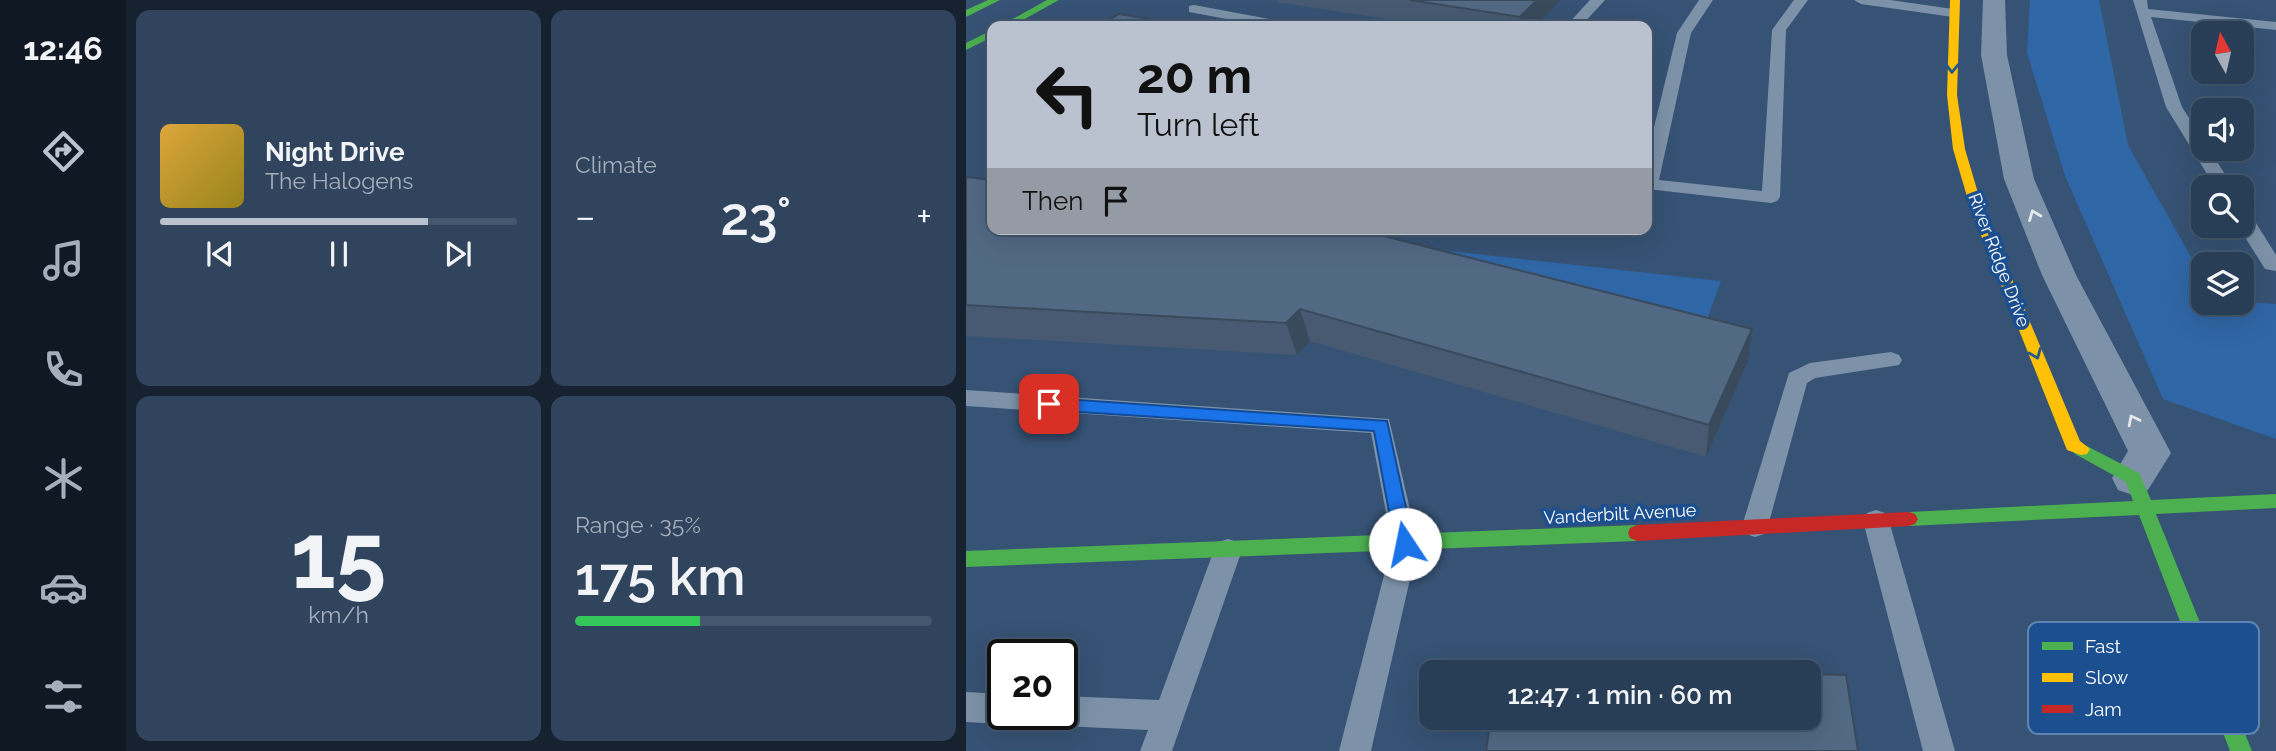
<!DOCTYPE html>
<meta charset="utf-8">
<style>
:root{--surface:#283e57;--page:#30455d;--text:#f1f3f6;--muted:#a5aeba;--line:#44576d;--accent:#b9c2ce}
body{margin:0;font-family:Raleway,sans-serif;background:var(--page);color:var(--text);height:100vh;display:flex;flex-direction:column;font-size:26px;white-space:nowrap}
*{box-sizing:border-box;margin:0}
p{font-size:23px;color:var(--muted)}
.icon{flex:none;width:38px;height:38px;fill:none;stroke:currentColor;stroke-width:2;stroke-linecap:round;stroke-linejoin:round}
.map{position:relative;flex:1;overflow:hidden}
.side{display:flex;flex-direction:column;gap:10px;padding:10px;background:#162230;width:840px}
.side>*{flex:none}
.guide{position:absolute;left:21px;top:21px;width:665px;height:214px;border-radius:14px;box-shadow:0 7px 28px #0002,0 0 0 2px var(--line);background:#b9c2ce;color:#111;overflow:hidden}
.needle{width:46px;rotate:352deg}
.controls{position:absolute;left:1225px;top:21px;display:grid;gap:14px}
.controls a{display:grid;place-items:center;width:63px;height:63px;border-radius:14px;background:var(--surface);box-shadow:0 7px 28px #0002,0 0 0 2px var(--line);font-size:35px}
.speed{position:absolute;left:21px;top:639px;display:flex;gap:14px;font-size:35px;font-weight:700;text-align:center}
.speed>*{display:grid;place-content:center;width:91px;height:91px;border-radius:50%;background:var(--surface);box-shadow:0 7px 28px #0002,0 0 0 2px var(--line);line-height:1}
.speed .limit{border:4px solid #111;border-radius:10px;background:#fff;color:#111}
.pin{position:absolute;display:grid;place-items:center;width:60px;height:60px;color:#fff;margin:-30px;border-radius:14px;box-shadow:0 4px 10px #0006}
.me{position:absolute;width:77px;margin:-38px;rotate:349deg;stroke-linejoin:round;filter:drop-shadow(0 0 5px #0008)}
.turn{display:flex;align-items:center;gap:24px;height:147px;padding:0 35px;font-size:32px}
.turn .icon{width:91px;height:91px;stroke-width:2.5}
.turn b{display:block;font-size:49px;line-height:60px}
.then{display:flex;align-items:center;height:66px;padding:0 35px;background:#0003;gap:14px;font-size:26px}
.big{font-size:52px;font-weight:600;line-height:1.1}
.side .card{flex:1;display:flex;flex-direction:column;justify-content:center;gap:10px;min-width:0;padding:0 24px;border-radius:14px;background:var(--page)}
.side .dial{align-items:center;gap:0}
.dial b{font-size:91px;line-height:1}
.song{display:flex;align-items:center;gap:21px}
.cover{width:84px;height:84px;border-radius:10px;background:linear-gradient(135deg,hsl(40 70% 55%),hsl(50 70% 35%))}
.played{height:7px;border-radius:4px;background:linear-gradient(90deg,var(--accent) 75%,var(--line) 75%)}
.keys{display:flex;justify-content:space-around;direction:ltr}
.heat{display:flex;justify-content:space-between;align-items:center;font-size:38px;direction:ltr}
.charge{height:10px;border-radius:5px;background:linear-gradient(90deg,#34c759 35%,var(--line) 0)}
.side .tiles{flex:1;display:grid;gap:10px;grid-template-columns:repeat(2,1fr)}
.trip{position:absolute;left:453px;top:660px;width:402px;height:70px;border-radius:14px;background:var(--surface);box-shadow:0 7px 28px #0002,0 0 0 2px var(--line);font-weight:600;line-height:70px;text-align:center}
main{display:flex;flex:1;min-height:0}
.tab-bar{display:flex;flex-direction:column;width:126px;justify-content:space-around;align-items:center;background:#101923;color:var(--muted)}
.tab-bar .icon{width:49px;height:49px}
.tab-bar .active{color:var(--accent)}
.tab-bar b{font-size:32px;color:var(--text)}
.map>svg:first-child{display:block}
.green{fill:#2f66a5}
.lines{fill:none;stroke-linecap:round;stroke-linejoin:round}
.lane{fill:#7d92a8;fill-rule:evenodd}
.street{fill:#7d92a8;fill-rule:evenodd}
.fast{fill:#4caf50;fill-rule:evenodd}
.slow{fill:#ffc107;fill-rule:evenodd}
.jam{fill:#c62828;fill-rule:evenodd}
.wall{fill:#475a72}
.shaded-wall{fill:#394a5c}
.building{fill:#526984;stroke:#394a5c;stroke-width:2}
.oneway{stroke:#205989}
.oneway2{stroke:#e5e9ee}
.route{fill:#1a73e8;stroke:#114b97;stroke-width:2}
.labels{text-anchor:middle;stroke-width:7;stroke-linejoin:round;paint-order:stroke}
.street-label{font-size:18px;fill:#fff;stroke:#1b4f8f}
.key{fill:#1b4f8f;stroke:#5f84b1;stroke-width:2}
.key-label{font-size:19px;fill:#fff}
</style>
<main>
<nav class="tab-bar">
<b>12:46</b>
<svg class="icon active" aria-label="directions" viewBox="0 0 24 24"><path d="M12 3l9 9-9 9-9-9zM9 14v-3h6M13 9l2 2-2 2"/></svg>
<svg class="icon" aria-label="music" viewBox="0 0 24 24"><path d="M9 18V5l10-2v13"/><circle cx="6" cy="18" r="3"/><circle cx="16" cy="16" r="3"/></svg>
<svg class="icon" aria-label="phone" viewBox="0 0 24 24"><path d="M5 4h4l2 5-3 2q2 4 5 5l2-3 5 2v4C11 20 4 13 5 4z"/></svg>
<svg class="icon" aria-label="climate" viewBox="0 0 24 24"><path d="M12 3v18M4 7l16 10M4 17L20 7"/></svg>
<svg class="icon" aria-label="car" viewBox="0 0 24 24"><path d="M5 17H2v-5l4-1 3-4h7l3 4 3 1v5h-3M9 17h6M6 11h13"/><circle cx="7" cy="17" r="2"/><circle cx="17" cy="17" r="2"/></svg>
<svg class="icon" aria-label="filters" viewBox="0 0 24 24"><path d="M4 7h16M4 17h16"/><circle cx="9" cy="7" r="2"/><circle cx="15" cy="17" r="2"/></svg>
</nav>
<section class="side">
<div class="tiles">
<div class="card">
<div class="song"><i class="cover"></i><div><b>Night Drive</b><p>The Halogens</p></div></div>
<div class="played"></div>
<div class="keys"><svg class="icon" aria-label="previous" viewBox="0 0 24 24"><path d="M18 5L8 12l10 7zM5 5v14"/></svg><svg class="icon" aria-label="pause" viewBox="0 0 24 24"><path d="M8 5v14M16 5v14"/></svg><svg class="icon" aria-label="next" viewBox="0 0 24 24"><path d="M6 5l10 7-10 7zM19 5v14"/></svg></div>
</div>
<div class="card"><p>Climate</p>
<div class="heat"><a>−</a><b class="big">23°</b><a>+</a></div>
</div>
<div class="card dial"><b>15</b><p>km/h</p></div>
<div class="card"><p>Range · 35%</p><b class="big">175 km</b><div class="charge"></div></div>
</div>
</section>
<div class="map">
<svg width="1310" height="751" viewBox="0 0 1310 751">
<rect width="100%" height="100%" fill="#365274"/>
<!-- green -->
<g class="green">
<polygon points="1064,0 1133,0 1162,145 1225,257 1237,268 1237,303 1276,303 1276,299 1279,302 1310,304 1310,439 1197,399 1099,176 1061,53"/>
<polygon points="484,251 755,281 731,347 464,265"/>
</g>
<g class="lines">
<!-- lane -->
<g class="lane">
<polygon points="624,0 639,0 615,26 600,26"/>
<polygon points="733,0 747,0 725,33 693,180 796,191 806,30 828,0 842,0 820,30 814,197 811,201 805,203 681,189 681,156 711,33"/>
<polygon points="888,0 924,0 987,9 994,13 987,17 895,4"/>
<polygon points="1167,0 1181,0 1182,9 1310,22 1310,30 1185,17 1216,107 1237,140 1237,149 1243,149 1267,187 1249,187 1200,107"/>
<polygon points="228,5 319,22 326,26 298,26 223,12 223,6"/>
<polygon points="1276,210 1283,212 1310,255 1310,271 1299,269 1272,226 1276,226"/>
<polygon points="925,352 933,355 936,360 933,365 849,378 841,383 802,526 798,534 789,537 780,534 776,526 823,373 844,363"/>
<polygon points="0,390 423,419 452,544 405,751 373,751 426,544 405,433 0,406"/>
<polygon points="910,510 919,513 923,521 989,751 957,751 897,521 901,513"/>
<polygon points="262,539 272,542 276,550 206,751 174,751 182,730 96,726 85,722 82,714 96,714 96,696 193,700 248,550 252,542"/>
<polygon points="0,692 37,694 37,714 50,714 48,720 37,724 0,722"/>
</g>
<!-- street -->
<polygon class="street" points="1017,0 1039,0 1041,55 1068,179 1110,275 1205,453 1182,490 1167,495 1152,490 1146,478 1162,451 1076,275 1038,179 1015,55"/>
<!-- fast -->
<g class="fast">
<polygon points="22,0 34,0 0,17 0,10"/>
<polygon points="81,0 93,0 46,26 34,26"/>
<polygon points="26,30 26,37 0,50 0,43"/>
<polygon points="1115,443 1173,473 1185,500 1310,494 1310,508 1190,514 1286,751 1264,751 1173,515 943,526 937,524 934,519 937,514 943,512 1167,501 1160,482 1109,454 1106,449 1109,444"/>
<polygon points="671,525 678,528 680,533 678,538 671,541 0,567 0,551"/>
</g>
<!-- slow -->
<polygon class="slow" points="984,0 994,0 991,95 999,149 1017,210 1114,441 1124,449 1121,454 1115,455 1101,450 1005,210 987,149 981,95"/>
<!-- jam -->
<polygon class="jam" points="943,512 949,514 952,519 949,524 943,526 671,541 664,538 662,533 664,528 671,525"/>
</g>
<!-- wall -->
<g class="wall">
<polygon points="310,0 595,0 569,26 465,26 311,2"/>
<polygon points="0,177 786,329 782,361 740,457 344,341 331,355 0,336"/>
</g>
<!-- shaded-wall -->
<g class="shaded-wall">
<polygon points="571,0 595,0 569,26 554,26 554,17"/>
<polygon points="334,309 344,341 331,355 320,323"/>
<polygon points="786,329 782,361 740,457 743,425"/>
</g>
<!-- building -->
<g class="building">
<polygon points="444,0 571,0 554,17"/>
<polygon points="153,14 226,26 131,26"/>
<polygon points="0,177 26,180 26,229 382,229 398,231 786,329 743,425 334,309 320,323 0,305"/>
<polygon points="532,664 779,672 531,672"/>
<polygon points="844,674 880,675 892,751 520,751 525,718 844,718"/>
</g>
<!-- one-way arrows -->
<defs><path id="oneway-chevron" d="M-2-3.5L2.5 0L-2 3.5" fill="none" stroke-width="1.6" stroke-linecap="round" stroke-linejoin="round" transform="scale(1.75)"/></defs>
<g class="oneway">
<use href="#oneway-chevron" transform="translate(986 68) rotate(91)"/>
<use href="#oneway-chevron" transform="translate(1070 354) rotate(68)"/>
</g>
<g class="oneway2">
<use href="#oneway-chevron" transform="translate(1068 215) rotate(-112)"/>
<use href="#oneway-chevron" transform="translate(1167 420) rotate(-117)"/>
</g>
<!-- route -->
<polygon class="route" points="83,398 421,421 448,544 445,549 439,551 432,549 429,544 408,431 83,410 75,404"/>
<g class="labels">
<!-- street labels -->
<g class="street-label">
<text transform="translate(1033 260) rotate(69)" y="6">River Ridge Drive</text>
<text transform="translate(654 514) rotate(-3)" y="6">Vanderbilt Avenue</text>
</g>
</g>
<!-- legend -->
<rect x="1062" y="622" width="231" height="112" rx="10" class="key"/>
<rect x="1076" y="642" width="31" height="8" fill="#4caf50"/>
<rect x="1076" y="673" width="31" height="9" fill="#ffc107"/>
<rect x="1076" y="705" width="31" height="8" fill="#c62828"/>
<g class="key-label">
<text x="1119" y="653">Fast</text>
<text x="1119" y="684">Slow</text>
<text x="1119" y="716">Jam</text>
</g>
</svg>
<div class="controls">
<a><svg class="needle" viewBox="-14 -14 28 28"><path d="M0-13l5 13h-10z" fill="#e53935"/><path d="M0 13l5-13h-10z" fill="#a5aeba"/></svg></a>
<a><svg class="icon" aria-label="sound" viewBox="0 0 24 24"><path d="M4 9h4l5-4v14l-5-4H4zM17 9q2 3 0 6"/></svg></a>
<a><svg class="icon" aria-label="search" viewBox="0 0 24 24"><circle cx="10" cy="10" r="6"/><path d="M15 15l6 6"/></svg></a>
<a><svg class="icon" aria-label="layers" viewBox="0 0 24 24"><path d="M12 4l9 5-9 5-9-5zM3 14l9 5 9-5"/></svg></a>
</div>
<div class="speed"><div class="limit">20</div></div>
<div class="pin" style="left:83px;top:404px;background:#d93025"><svg class="icon" aria-label="arrive" viewBox="0 0 24 24"><path d="M6 21V4h12l-3 4 3 4H6"/></svg></div>
<svg class="me" style="left:439px;top:544px" viewBox="-20 -20 40 40"><circle r="19" fill="#fff"/><path d="M0-13L10 11 0 6-10 11z" fill="#1a73e8"/></svg>
<div class="trip">12:47 · 1 min · 60 m</div>
<div class="guide">
<div class="turn"><svg class="icon" aria-label="left" viewBox="0 0 24 24"><path d="M17 20v-9H6M10 6l-5 5 5 5"/></svg><div><b>20 m</b>Turn left</div></div>
<div class="then">Then<svg class="icon" aria-label="arrive" viewBox="0 0 24 24"><path d="M6 21V4h12l-3 4 3 4H6"/></svg></div>
</div>
</div>
</main>
